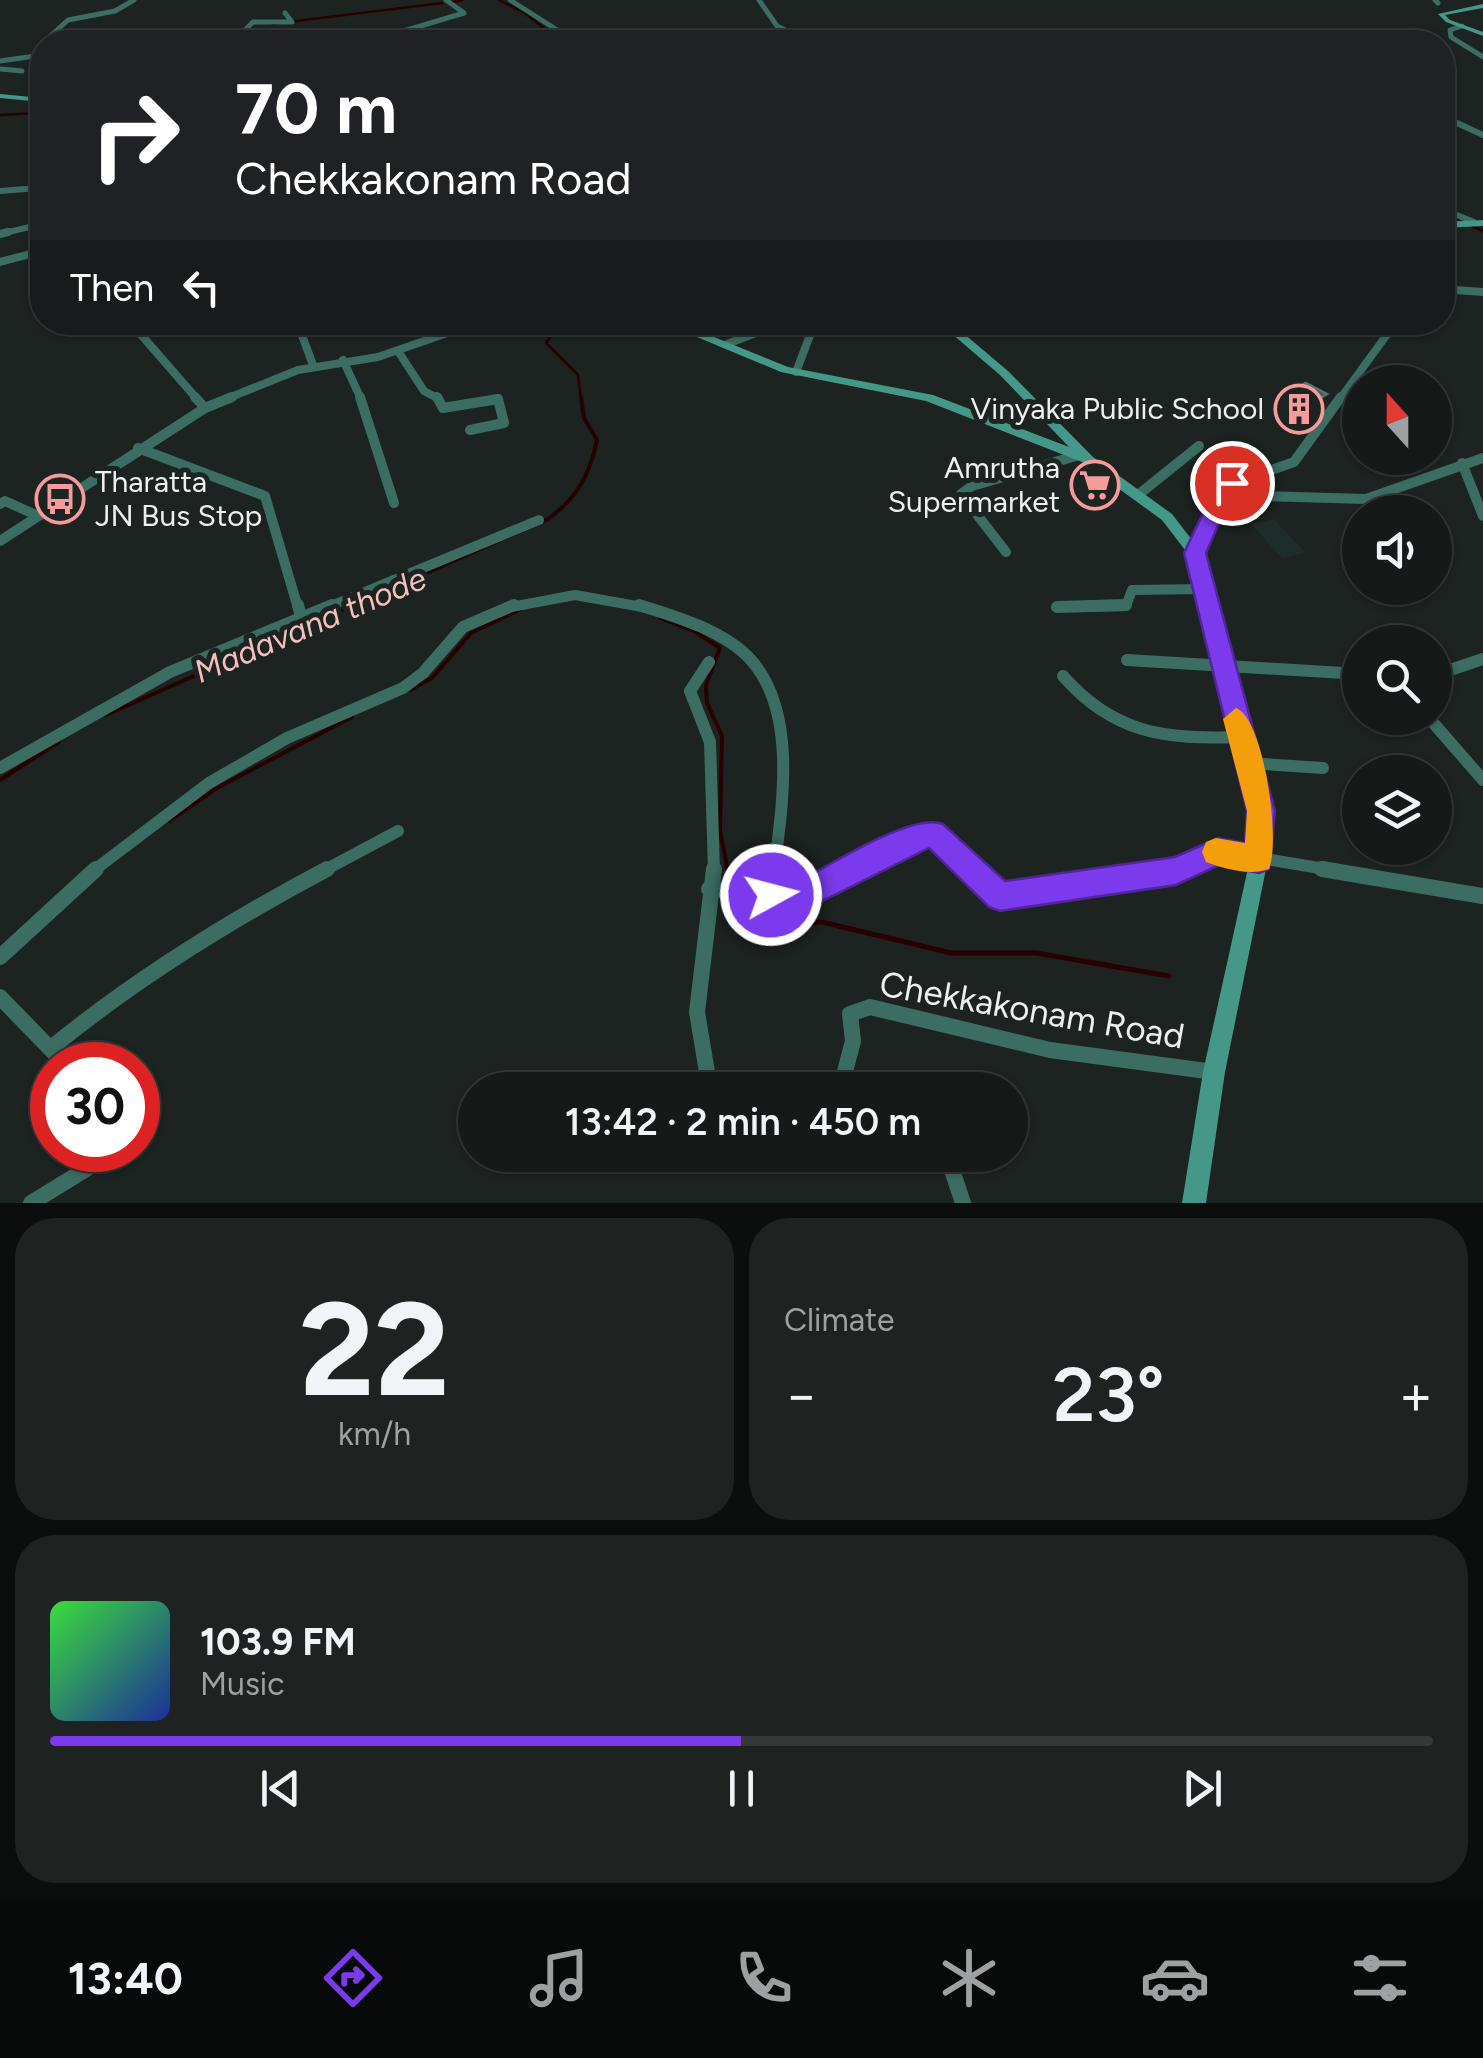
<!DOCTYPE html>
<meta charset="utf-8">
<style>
:root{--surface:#151a19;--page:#1e2322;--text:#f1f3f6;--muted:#9da1a2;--line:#343838;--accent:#7c3aed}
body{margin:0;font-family:Figtree,sans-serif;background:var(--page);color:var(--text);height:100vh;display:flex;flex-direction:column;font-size:38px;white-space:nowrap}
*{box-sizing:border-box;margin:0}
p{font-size:32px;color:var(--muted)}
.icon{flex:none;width:55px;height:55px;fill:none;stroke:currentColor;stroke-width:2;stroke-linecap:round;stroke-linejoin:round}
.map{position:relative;height:1203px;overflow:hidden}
.details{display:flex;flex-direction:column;gap:15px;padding:15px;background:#0c0e0e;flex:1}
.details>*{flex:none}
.banner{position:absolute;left:30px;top:30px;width:1425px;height:305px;border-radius:40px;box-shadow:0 2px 8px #0004,0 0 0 2px var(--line);background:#202124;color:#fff;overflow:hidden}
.needle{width:65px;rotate:339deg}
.tools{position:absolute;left:1342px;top:365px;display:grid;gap:20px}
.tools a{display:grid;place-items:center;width:110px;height:110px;border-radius:50%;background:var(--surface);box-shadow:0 2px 8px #0004,0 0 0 2px var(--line);font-size:50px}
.speed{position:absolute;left:30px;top:1042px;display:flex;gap:20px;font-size:50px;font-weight:700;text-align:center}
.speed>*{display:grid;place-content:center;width:130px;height:130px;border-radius:50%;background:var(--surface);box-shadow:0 2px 8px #0004,0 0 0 2px var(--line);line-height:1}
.speed .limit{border:15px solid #d22;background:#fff;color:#111}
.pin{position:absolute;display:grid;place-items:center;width:85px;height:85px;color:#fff;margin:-42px;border:5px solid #fff;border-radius:50%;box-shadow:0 2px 10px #0007}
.me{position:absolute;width:110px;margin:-55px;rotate:83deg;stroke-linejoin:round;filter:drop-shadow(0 0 8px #0008)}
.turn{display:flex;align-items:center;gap:35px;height:210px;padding:0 40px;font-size:45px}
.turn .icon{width:130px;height:130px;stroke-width:2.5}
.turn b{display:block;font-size:70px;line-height:85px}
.then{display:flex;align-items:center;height:95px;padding:0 40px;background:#0003;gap:20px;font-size:38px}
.big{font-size:75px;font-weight:600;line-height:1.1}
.details .widget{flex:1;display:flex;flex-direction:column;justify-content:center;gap:15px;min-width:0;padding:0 35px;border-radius:40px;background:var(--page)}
.details .dial{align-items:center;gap:0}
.dial b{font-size:130px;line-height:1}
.song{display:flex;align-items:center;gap:30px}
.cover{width:120px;height:120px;border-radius:15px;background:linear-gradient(135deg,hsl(120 70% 55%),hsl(230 70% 35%))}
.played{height:10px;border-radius:5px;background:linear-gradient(90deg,var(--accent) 50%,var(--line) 50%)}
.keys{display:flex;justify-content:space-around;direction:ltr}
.heat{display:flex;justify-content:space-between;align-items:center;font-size:55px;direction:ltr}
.details .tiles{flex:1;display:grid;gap:15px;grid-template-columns:1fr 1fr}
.widget:last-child{grid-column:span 2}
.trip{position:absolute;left:458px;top:1072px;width:570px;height:100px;border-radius:50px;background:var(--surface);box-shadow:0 2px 8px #0004,0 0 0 2px var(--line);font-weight:600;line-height:100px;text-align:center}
.tab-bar{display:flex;height:160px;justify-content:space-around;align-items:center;background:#080a0a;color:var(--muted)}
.tab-bar .icon{width:70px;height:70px}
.tab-bar .selected{color:var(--accent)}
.tab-bar b{font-size:45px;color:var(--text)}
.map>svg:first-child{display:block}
.built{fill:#1f2d2a}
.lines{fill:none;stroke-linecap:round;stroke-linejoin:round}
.stream-far2{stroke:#280002;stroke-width:2.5}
.stream-far1{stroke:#280002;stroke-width:4}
.stream{stroke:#280002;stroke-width:5}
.street-far5{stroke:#3b6d63;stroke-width:5}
.street-far4{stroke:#3b6d63;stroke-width:6}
.street-far3{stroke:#3b6d63;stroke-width:8}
.street-far2{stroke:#3b6d63;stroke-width:10}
.street-far1{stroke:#3b6d63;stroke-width:12}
.street{stroke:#3b6d63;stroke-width:16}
.secondary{fill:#449888;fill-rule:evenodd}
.wall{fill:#244d47}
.shaded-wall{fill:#183530}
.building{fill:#3a5f59;stroke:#567671;stroke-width:2.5}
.route{fill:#7c3aed;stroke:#51269a;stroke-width:2.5}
.slow{fill:#f59e0b}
.labels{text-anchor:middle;stroke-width:10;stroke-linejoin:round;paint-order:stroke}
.poi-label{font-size:30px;fill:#ecf1f0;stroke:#1c2321;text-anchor:end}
.water-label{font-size:32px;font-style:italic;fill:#f5bfbc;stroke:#1c2321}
.near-street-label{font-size:35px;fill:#ecf1f0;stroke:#1c2321}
</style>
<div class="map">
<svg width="1483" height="1203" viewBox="0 0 1483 1203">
<rect width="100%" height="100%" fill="#1c2321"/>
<!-- built -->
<polygon class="built" points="1274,519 1306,553 1282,558 1251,524"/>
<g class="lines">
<!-- stream-far2 -->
<g class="stream-far2">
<polyline points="499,0 525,13 561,42"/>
<polyline points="452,2 462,0"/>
<polyline points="272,24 442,3"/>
<polyline points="215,37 218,41 232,39"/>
<polyline points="0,115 39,113"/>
<polyline points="1442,214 1458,219"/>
<polyline points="1472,226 1483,231"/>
<polyline points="561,322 546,343 578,375 581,399"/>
</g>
<!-- stream-far1 -->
<g class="stream-far1">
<polyline points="660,618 696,632 720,648 706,685 707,703 722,736 720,831 728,871"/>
<polyline points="410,690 432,678 471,633 521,609"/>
<path d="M106,715l442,-196c29,-21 42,-44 49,-79l-13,-22 -3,-21"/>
<polyline points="0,780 59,742"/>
<polyline points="169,821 217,788 352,717"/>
</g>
<!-- stream -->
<g class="stream">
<polyline points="728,869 731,885"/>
<polyline points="732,899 738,915 767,922 822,922 951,953 1036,953 1169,976"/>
</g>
<!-- street-far5 -->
<g class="street-far5">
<polyline points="510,0 576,42"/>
<polyline points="759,0 777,26 810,42"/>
<polyline points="1435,0 1438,3"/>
<polyline points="1462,26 1450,30 1451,37 1483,57"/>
<polyline points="238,37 253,22 292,22 285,13"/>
<polyline points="44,42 68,20 115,11 134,0"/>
<polyline points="121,42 190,33 238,37 242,42"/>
<polyline points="408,42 397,33 464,13 446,0"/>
<polyline points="936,42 974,35 1037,42"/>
<polyline points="0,61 42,55"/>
<polyline points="0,69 22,71"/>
</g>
<!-- street-far4 -->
<g class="street-far4">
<polyline points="1442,122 1457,123 1483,135"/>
<polyline points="0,191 38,188 42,200"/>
<polyline points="1442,209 1474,222"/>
<polyline points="0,234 42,224"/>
</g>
<!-- street-far3 -->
<g class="street-far3">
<polyline points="0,234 8,232"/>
<polyline points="0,262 42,251"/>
<polyline points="1442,282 1455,290 1483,292"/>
<polyline points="130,322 197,399"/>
<polyline points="297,322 313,365"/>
<polyline points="727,344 764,330"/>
<polyline points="398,351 424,391 439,399"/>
<polyline points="343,360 361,399"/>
<polyline points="796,372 815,322"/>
<polyline points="226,399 298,370 378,357 479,322"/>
<polyline points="1340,399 1391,329 1390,322"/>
</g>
<!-- street-far2 -->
<g class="street-far2">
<polyline points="195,397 205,408"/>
<polyline points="360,397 394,503"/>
<polyline points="437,397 443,408 498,399 504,423 470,430"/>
<polyline points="138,448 265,496 298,608"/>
<polyline points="1462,463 1483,516"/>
<polyline points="1138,495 1199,446"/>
<polyline points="1221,495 1366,499 1483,458"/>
<polyline points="0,504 5,501 36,515"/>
<polyline points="0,541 205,408 232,397"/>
<polyline points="1006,552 961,494 972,486 1076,456"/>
<polyline points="1195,553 1226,486 1294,462 1341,397"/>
<polyline points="1057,607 1126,606 1132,590 1205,589"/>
<polyline points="326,608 539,520"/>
<polyline points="506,608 575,595 648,608"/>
</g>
<!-- street-far1 -->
<g class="street-far1">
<polyline points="298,605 301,617"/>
<path d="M639,605c36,11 86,26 112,55 47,53 31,147 23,211"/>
<polyline points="1057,607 1126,605"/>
<polyline points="1127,660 1360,674"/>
<polyline points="709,662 690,691 710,742 714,871"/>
<polyline points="1435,675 1483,659"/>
<path d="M1063,676c50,57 102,64 176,61"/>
<polyline points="1429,718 1483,780"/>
<polyline points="1248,763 1323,768"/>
<polyline points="0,768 170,672 332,605"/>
<polyline points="93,871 209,783 287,738 403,688 423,673 463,627 514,605"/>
<polyline points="323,871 398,831"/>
<polyline points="849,871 933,833 973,871"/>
<polyline points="1175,871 1218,851 1337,871"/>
</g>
<!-- street -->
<g class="street">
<polyline points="970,869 999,896 1181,869"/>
<polyline points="1322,869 1483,896"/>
<polyline points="709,889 771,895 775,869"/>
<polyline points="771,895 782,902 792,901 854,869"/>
<polyline points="0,957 96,869"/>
<polyline points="0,997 66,1065"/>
<path d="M51,1048c86,-70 178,-127 276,-179"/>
<polyline points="843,1079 853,1041 850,1014 870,1007 1050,1050 1214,1072"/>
<polyline points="710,1090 697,1012 714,869"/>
<polyline points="827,1090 843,1079 932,1090"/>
<polyline points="947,1155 963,1203"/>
<polyline points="31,1203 88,1168 104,1150"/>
</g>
<!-- secondary -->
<g class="secondary">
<polygon points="1483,4 1483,8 1445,15 1450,20 1483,32 1483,36 1446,22 1438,14"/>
<polygon points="0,94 42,98 42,102 0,98"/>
<polygon points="1483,220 1483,226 1442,228 1442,222"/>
<polygon points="661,322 677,322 788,367 933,395 1069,447 1000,375 938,322 950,322 1008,371 1093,457 1172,514 1202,553 1234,664 1248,737 1270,811 1268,859 1225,1072 1206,1203 1182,1203 1203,1072 1250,859 1252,811 1230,737 1218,664 1188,554 1162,520 1082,462 926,401 781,372"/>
</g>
</g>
<!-- wall -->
<g class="wall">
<polygon points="1292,390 1327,394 1315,411 1303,419 1282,407"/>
<polygon points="1086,472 1109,486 1089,493 1081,484"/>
</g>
<!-- shaded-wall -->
<g class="shaded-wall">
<polygon points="1327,394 1315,411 1303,419 1314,401"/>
<polygon points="1114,474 1109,486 1089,493 1094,481"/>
</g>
<!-- building -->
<g class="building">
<polygon points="1306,383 1327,394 1314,401 1292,390"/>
<polygon points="1102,466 1114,474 1094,481 1086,472"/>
</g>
<!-- route -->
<path class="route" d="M1232,476l10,7 -12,15 -24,55 69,258 -6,58 -10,4 -40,-8 -43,20 -176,26 -11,-4 -60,-59 -137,68c-17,2 -29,-5 -35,-21l4,-10 10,-5 19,7c31,-17 122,-76 153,-63l62,57 170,-24 43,-19 27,5 2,-32 -63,-258 30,-63z"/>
<!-- slow -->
<path class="slow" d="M1236,708c28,10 45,133 33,161 -18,7 -45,0 -63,-7l-4,-10 4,-10 10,-4 29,5 2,-32 -24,-92z"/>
<!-- icons -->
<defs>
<g id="building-ring" transform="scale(2.5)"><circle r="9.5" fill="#1c2321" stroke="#f59b99" stroke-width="1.5"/><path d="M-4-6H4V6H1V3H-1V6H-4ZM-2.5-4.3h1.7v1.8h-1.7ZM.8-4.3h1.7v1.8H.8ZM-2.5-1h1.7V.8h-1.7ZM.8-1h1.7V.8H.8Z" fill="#f59b99"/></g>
<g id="supermarket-ring" transform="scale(2.5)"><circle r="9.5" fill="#1c2321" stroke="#f59b99" stroke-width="1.5"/><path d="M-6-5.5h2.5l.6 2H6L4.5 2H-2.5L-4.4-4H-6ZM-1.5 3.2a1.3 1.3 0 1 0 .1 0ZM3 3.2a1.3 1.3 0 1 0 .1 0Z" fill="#f59b99"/></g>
<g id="bus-ring" transform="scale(2.5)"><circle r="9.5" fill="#1c2321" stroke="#f59b99" stroke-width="1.5"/><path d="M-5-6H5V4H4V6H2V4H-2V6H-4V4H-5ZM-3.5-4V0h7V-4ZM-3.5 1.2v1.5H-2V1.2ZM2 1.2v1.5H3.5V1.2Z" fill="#f59b99"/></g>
</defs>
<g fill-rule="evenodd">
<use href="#building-ring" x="1299" y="409"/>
<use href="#supermarket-ring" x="1095" y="485"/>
<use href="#bus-ring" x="60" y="499"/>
</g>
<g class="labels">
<!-- poi labels -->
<g class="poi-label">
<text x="1264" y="419">Vinyaka Public School</text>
<text x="1060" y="478">Amrutha<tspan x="1060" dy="34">Supermarket</tspan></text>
<text x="95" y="492" text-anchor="start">Tharatta<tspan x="95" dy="34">JN Bus Stop</tspan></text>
</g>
<!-- water labels -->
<g class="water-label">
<text transform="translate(310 625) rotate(-23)" y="11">Madavana thode</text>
</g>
<!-- near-street labels -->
<g class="near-street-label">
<text transform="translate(1032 1010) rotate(10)" y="12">Chekkakonam Road</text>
</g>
</g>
</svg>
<div class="tools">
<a><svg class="needle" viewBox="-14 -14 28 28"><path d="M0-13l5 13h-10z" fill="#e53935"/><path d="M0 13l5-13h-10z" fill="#9da1a2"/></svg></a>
<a><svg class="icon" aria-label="sound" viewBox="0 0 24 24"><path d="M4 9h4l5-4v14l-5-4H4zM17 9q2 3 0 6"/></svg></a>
<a><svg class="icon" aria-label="search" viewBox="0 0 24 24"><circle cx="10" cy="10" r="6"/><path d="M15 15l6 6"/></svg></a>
<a><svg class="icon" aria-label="layers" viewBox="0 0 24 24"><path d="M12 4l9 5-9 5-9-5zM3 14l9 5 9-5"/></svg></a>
</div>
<div class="speed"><div class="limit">30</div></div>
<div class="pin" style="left:1232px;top:483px;background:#d93025"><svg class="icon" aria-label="arrive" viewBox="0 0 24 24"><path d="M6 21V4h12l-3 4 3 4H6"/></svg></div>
<svg class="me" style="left:771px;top:895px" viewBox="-20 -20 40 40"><circle r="17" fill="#7c3aed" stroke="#fff" stroke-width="3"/><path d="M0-11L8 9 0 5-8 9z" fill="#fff"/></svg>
<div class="trip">13:42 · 2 min · 450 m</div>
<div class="banner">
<div class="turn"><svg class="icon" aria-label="right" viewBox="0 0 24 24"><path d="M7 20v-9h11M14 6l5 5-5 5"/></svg><div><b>70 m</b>Chekkakonam Road</div></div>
<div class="then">Then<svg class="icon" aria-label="left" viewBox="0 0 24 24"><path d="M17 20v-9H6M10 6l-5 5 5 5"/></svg></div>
</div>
</div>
<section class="details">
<div class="tiles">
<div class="widget dial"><b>22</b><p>km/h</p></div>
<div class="widget"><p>Climate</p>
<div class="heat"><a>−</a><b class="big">23°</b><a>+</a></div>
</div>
<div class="widget">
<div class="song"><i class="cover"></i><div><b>103.9 FM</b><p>Music</p></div></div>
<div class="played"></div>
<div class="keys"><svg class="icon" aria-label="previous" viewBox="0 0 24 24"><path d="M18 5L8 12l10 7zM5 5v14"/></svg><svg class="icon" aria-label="pause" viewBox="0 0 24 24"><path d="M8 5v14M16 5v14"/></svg><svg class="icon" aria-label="next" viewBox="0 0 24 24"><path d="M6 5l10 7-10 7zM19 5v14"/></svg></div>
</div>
</div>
</section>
<nav class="tab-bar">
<b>13:40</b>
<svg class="icon selected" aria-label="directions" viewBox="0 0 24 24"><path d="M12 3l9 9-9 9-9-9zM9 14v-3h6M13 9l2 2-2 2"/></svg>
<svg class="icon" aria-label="music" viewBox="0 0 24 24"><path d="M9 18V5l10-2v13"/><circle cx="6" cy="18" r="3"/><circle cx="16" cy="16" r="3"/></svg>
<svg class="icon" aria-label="phone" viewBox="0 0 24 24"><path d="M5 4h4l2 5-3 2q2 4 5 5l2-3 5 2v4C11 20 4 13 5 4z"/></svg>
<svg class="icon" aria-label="climate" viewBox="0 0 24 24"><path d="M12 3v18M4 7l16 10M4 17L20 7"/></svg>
<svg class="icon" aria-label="car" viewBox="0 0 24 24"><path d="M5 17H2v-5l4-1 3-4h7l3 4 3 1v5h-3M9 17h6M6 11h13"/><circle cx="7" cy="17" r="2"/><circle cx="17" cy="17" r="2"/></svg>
<svg class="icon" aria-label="filters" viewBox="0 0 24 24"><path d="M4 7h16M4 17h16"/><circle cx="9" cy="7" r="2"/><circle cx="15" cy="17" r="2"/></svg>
</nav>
